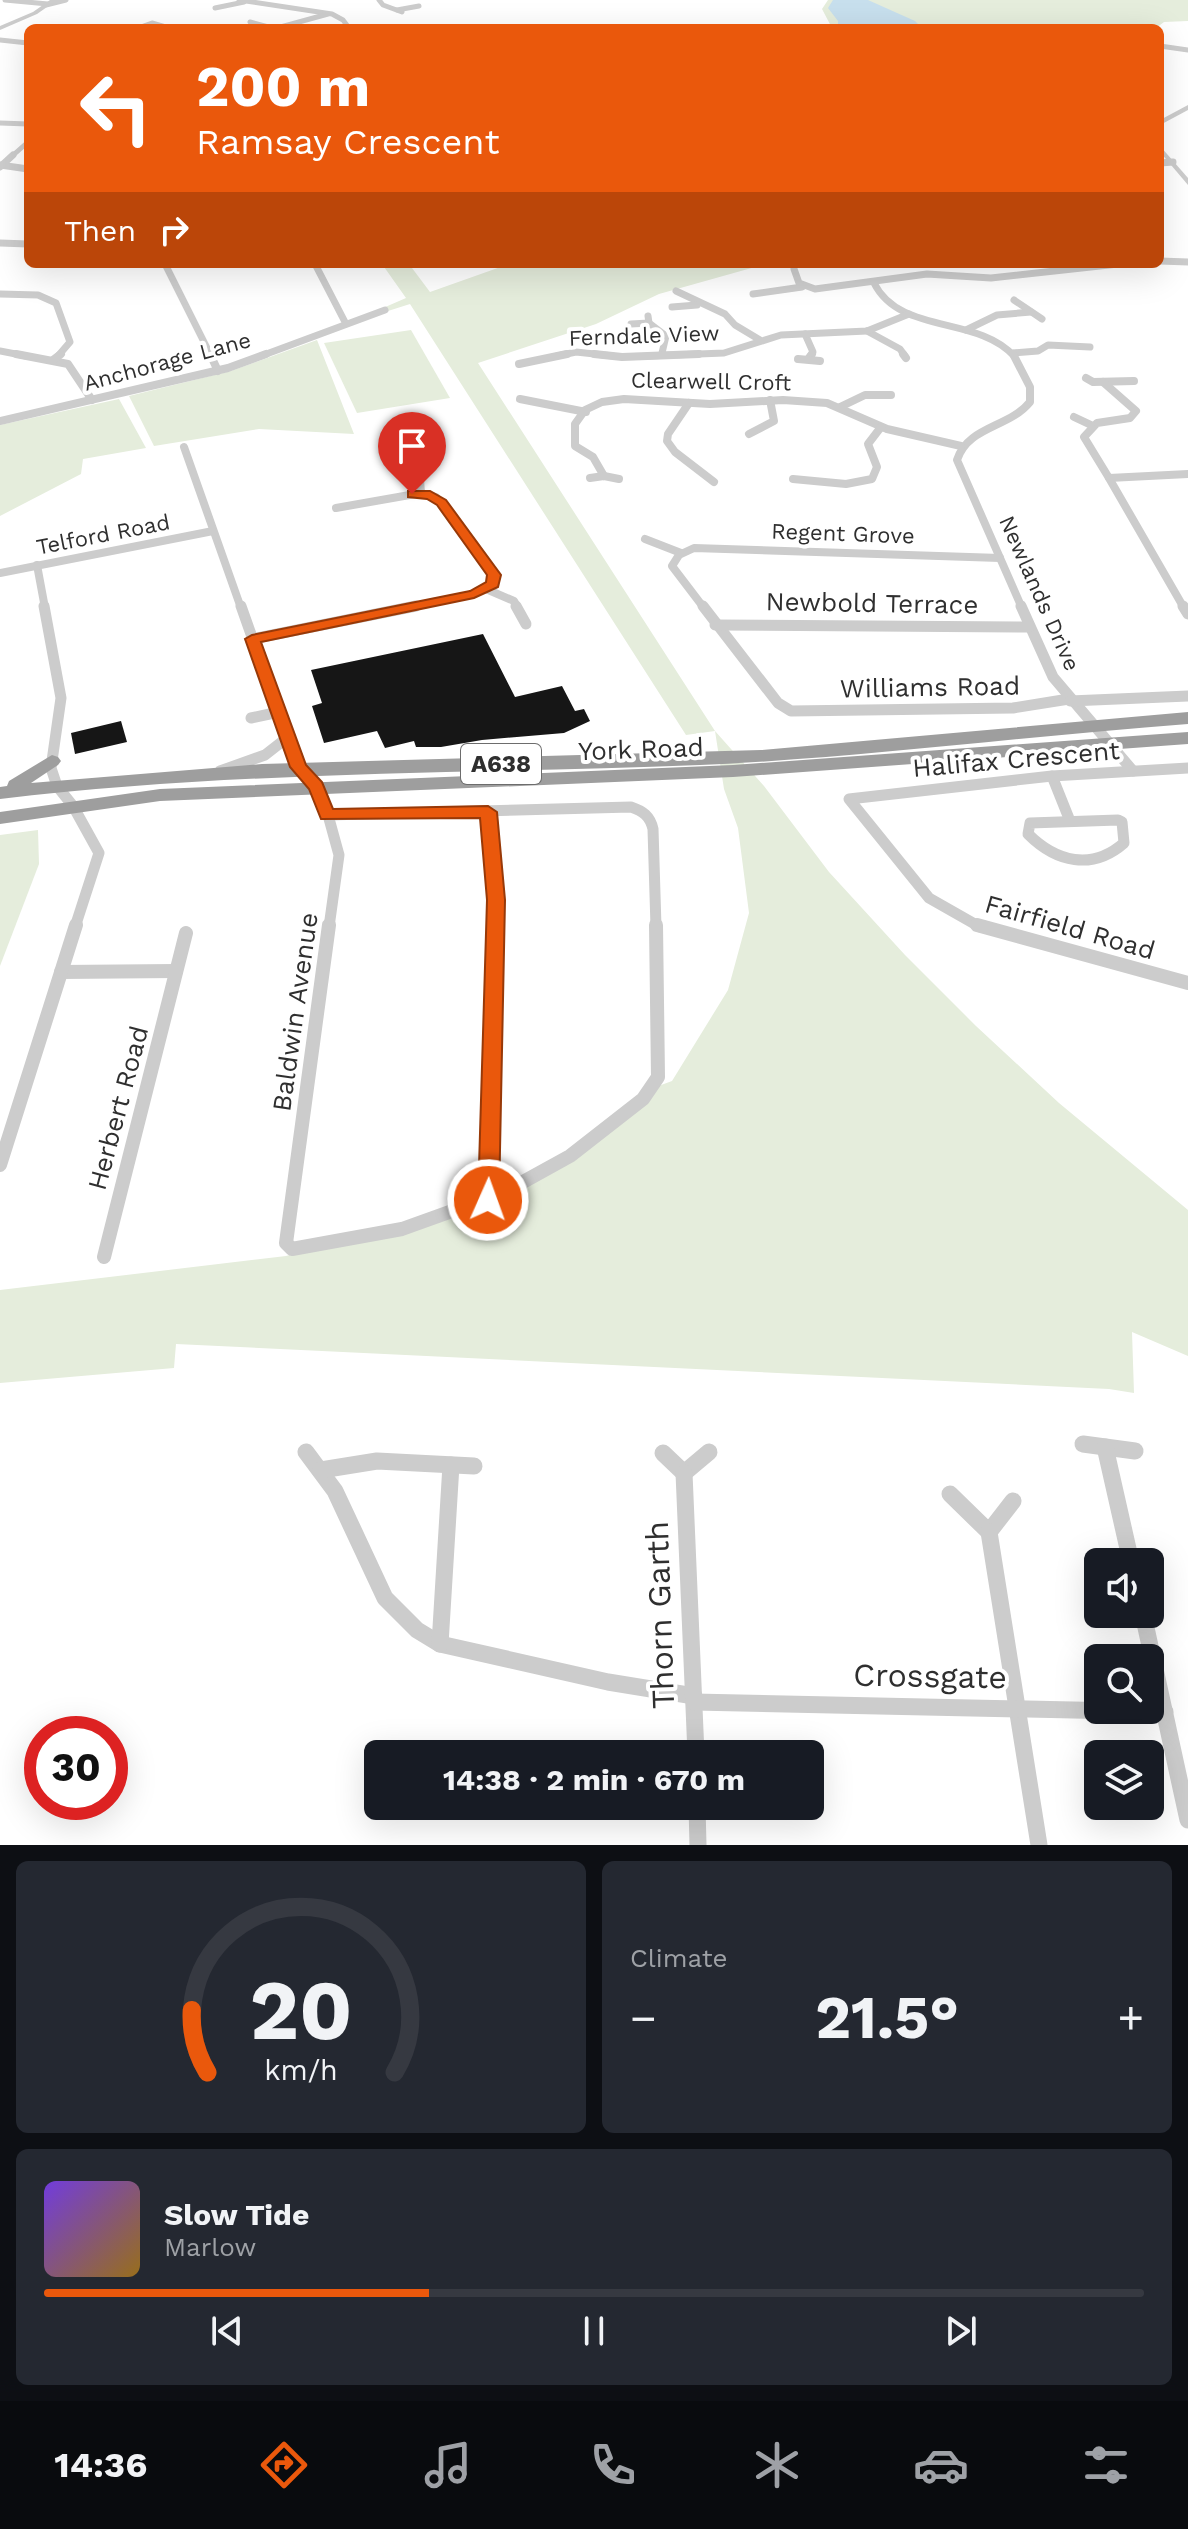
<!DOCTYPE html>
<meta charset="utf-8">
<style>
:root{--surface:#171b24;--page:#242831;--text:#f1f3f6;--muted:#9ea1a6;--line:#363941;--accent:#ea580c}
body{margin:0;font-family:"Work Sans",sans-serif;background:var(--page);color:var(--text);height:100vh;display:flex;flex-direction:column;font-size:30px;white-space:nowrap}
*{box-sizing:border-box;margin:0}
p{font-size:26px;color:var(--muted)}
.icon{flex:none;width:44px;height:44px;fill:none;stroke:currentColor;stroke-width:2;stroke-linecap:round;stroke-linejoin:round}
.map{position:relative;height:1845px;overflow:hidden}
.sheet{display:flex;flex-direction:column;gap:16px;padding:16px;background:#0d0f14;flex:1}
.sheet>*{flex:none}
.guide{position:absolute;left:24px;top:24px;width:1140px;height:244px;border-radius:12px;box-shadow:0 8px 32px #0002;background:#ea580c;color:#fff;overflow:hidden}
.buttons{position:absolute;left:1084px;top:1548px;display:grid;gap:16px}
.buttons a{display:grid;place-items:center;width:80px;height:80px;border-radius:12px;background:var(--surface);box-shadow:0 8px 32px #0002;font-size:40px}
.speed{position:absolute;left:24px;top:1716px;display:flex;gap:16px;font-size:40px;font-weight:700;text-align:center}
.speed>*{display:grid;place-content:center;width:104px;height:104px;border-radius:50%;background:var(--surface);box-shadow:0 8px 32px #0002;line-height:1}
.speed .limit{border:12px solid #d22;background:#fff;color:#111}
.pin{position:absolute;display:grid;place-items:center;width:68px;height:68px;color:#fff;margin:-82px -34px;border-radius:50% 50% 50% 0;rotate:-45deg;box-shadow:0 0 8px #0007}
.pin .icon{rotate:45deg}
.me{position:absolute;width:88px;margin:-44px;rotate:2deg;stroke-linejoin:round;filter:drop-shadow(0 0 6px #0008)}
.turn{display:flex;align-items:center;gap:28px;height:168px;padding:0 40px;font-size:36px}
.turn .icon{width:104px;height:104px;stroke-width:2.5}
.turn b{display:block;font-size:56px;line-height:68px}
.then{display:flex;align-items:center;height:76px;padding:0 40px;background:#0003;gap:16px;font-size:30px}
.big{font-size:60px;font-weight:700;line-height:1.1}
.sheet .widget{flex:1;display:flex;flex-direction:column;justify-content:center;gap:12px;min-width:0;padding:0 28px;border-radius:12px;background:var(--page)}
.sheet .dial{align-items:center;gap:0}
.dial svg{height:208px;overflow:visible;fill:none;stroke:var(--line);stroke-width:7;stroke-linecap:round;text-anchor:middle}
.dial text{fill:var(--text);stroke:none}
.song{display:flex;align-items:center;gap:24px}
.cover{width:96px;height:96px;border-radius:12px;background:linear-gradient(135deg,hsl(260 70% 55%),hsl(40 70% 35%))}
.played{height:8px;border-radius:4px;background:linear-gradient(90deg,var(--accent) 35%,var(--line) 35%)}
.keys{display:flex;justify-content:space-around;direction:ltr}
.heat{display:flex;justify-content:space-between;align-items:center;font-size:44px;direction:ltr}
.sheet .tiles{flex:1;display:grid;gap:16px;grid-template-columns:1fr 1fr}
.widget:last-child{grid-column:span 2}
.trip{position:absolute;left:364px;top:1740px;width:460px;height:80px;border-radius:12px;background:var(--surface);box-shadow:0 8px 32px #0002;font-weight:700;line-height:80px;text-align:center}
.tab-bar{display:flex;height:128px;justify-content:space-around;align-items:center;background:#090b0e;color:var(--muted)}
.tab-bar .icon{width:56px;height:56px}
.tab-bar .current{color:var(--accent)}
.tab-bar b{font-size:36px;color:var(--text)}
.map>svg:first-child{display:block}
.green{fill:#e5eddc}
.water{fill:#c7dfed}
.building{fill:#161616}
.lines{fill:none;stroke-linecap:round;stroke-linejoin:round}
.minor-far5{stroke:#ccc;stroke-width:5}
.minor-far4{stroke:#ccc;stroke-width:7}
.minor-far3{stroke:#ccc;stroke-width:8}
.minor-far2{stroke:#ccc;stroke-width:11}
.minor-far1{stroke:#ccc;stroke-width:14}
.minor{stroke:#ccc;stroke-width:17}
.tertiary{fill:#ccc;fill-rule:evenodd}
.trunk{fill:#9e9e9e;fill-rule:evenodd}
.route{fill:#ea580c;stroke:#983908;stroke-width:2}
.labels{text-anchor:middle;stroke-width:8;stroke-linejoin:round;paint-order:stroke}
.far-street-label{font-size:22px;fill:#2f2f2f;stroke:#fff}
.shield{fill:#fff;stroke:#6d6d6d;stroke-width:2}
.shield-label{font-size:24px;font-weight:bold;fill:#2f2f2f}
.street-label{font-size:26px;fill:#2f2f2f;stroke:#fff}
.near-street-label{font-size:32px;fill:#2f2f2f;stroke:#fff}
</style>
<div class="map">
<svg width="1188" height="1845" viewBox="0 0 1188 1845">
<rect width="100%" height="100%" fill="#fff"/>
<!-- green -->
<g class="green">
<polygon points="828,0 1188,0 1188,21 1164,22 1156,28 832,28 822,9"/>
<polygon points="382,264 409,264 430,292 509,264 766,264 659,294 596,324 478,363 715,731 764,786 829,872 905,955 976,1026 1059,1103 1188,1210 1188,1356 1132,1332 1134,1393 1109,1389 176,1344 174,1368 0,1383 0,1290 286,1256 488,1200 529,1180 653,1088 672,1081 728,990 749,913 738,828 724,789 715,731 686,735 410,304 388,311 383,308 406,298"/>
<polygon points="411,330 450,398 357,413 324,343"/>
<polygon points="317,340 354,434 259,429 154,446 129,396 231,371"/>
<polygon points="119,399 146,448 83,459 81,474 0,516 0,425"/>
<polygon points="38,830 39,864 0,966 0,835"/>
</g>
<!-- water -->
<polygon class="water" points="833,0 868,0 915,21 922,28 838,28 838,21 828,8"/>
<!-- building -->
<g class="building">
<polygon points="483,634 515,697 562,686 575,711 584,709 590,721 564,733 482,740 441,747 416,747 414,741 385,748 377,731 324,743 312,706 322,703 311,670"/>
<polygon points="121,721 127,742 75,754 71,733"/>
</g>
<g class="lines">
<!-- minor-far5 -->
<g class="minor-far5">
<polyline points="5,0 48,4"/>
<polyline points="239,0 332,14 343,20 349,28"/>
<polyline points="379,0 383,5 402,12"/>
<polyline points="46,5 66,0"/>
<polyline points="215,8 244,2"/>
<polyline points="397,10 419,6"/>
<polyline points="250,22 272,28"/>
<polyline points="138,28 152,23 169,28"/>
<polyline points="277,28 328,14"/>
<polyline points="0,40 28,43"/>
<polyline points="1160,46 1188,50"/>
<polyline points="0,123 28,124"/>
<polyline points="11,157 28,142"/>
</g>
<!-- minor-far4 -->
<g class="minor-far4">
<polyline points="1160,163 1173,162"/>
<polyline points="0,165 28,169"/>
<polyline points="0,167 13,155"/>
<polyline points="0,243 28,244"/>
<polyline points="1160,261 1188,262"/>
<polyline points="165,264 211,356"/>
<polyline points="315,264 346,324"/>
<polyline points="794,269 799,283 815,289 927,274 991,278 1118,264"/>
<path d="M874,283c26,52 103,32 140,73"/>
<polyline points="676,291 725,314 735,325 760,340"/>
<polyline points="0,294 38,295 56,303 70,342 58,356"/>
<polyline points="753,294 802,287"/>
<polyline points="1014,300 1042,319"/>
<polyline points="672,307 697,305"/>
<polyline points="648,316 649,323 666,336 662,353"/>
<polyline points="631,324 649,323"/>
<polyline points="966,330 997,315 1031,312"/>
<polyline points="867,331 900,349 905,356"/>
<polyline points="805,334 813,352 810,356"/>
<polyline points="0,351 26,356"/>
<polyline points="1013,353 1038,351 1048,345 1090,347"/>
<polyline points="261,356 385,310"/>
<polyline points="557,356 576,352 613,356"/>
<polyline points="648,356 724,353 781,335 867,331 909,314"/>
</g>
<!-- minor-far3 -->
<g class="minor-far3">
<polyline points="16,354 68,364 92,400"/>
<polyline points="210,354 218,371"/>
<polyline points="594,354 622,357 699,354"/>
<polyline points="903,354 906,358"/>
<path d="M1013,354l17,33v15c-21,26 -62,24 -73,58l65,148"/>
<polyline points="809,358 812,354"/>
<polyline points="798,359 820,361"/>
<polyline points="53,360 61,354"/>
<polyline points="519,364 567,354"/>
<polyline points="1086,378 1093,382 1134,381"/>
<polyline points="1103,382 1136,411 1130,418 1097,423 1084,437 1109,478"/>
<polyline points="520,399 586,412"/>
<polyline points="689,403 668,434 667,441 675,452 714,482"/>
<polyline points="840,407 865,395 891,395"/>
<polyline points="1074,417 1091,425"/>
<polyline points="0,421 228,368 266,354"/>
<polyline points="749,434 774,421 770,400"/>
<polyline points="184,447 241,608"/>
<polyline points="409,460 420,479 421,493"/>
<polyline points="604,476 593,457 575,446 575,424 585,410 602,402 624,399 710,404 783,400 827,403 887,429 961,446"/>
<polyline points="590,478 604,476 619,479"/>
<polyline points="793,479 846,484 872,479 877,467 868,444 881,427"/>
<polyline points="336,508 421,493 436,497 494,575 493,584 474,594 406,608"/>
<polyline points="645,539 681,553"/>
<polyline points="37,565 45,608"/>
<polyline points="0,573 213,531"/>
<polyline points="486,589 514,601 518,608"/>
<polyline points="704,608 672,566 679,555 694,548 1000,558"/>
<polyline points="1184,608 1109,478 1188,474"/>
</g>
<!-- minor-far2 -->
<g class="minor-far2">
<polyline points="44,606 61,698 51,768 57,786 73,806 99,853 75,927"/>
<polyline points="241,606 298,767 313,787 328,815"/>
<polyline points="516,606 526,624"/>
<polyline points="703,606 778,703 791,711 1013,708 1069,699"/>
<polyline points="1021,606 1053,677 1133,771"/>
<polyline points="1183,606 1188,614"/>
<polyline points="715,625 1029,627"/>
<polyline points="252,639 416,606"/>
<polyline points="1070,701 1188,696"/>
<polyline points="251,718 279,712"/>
<polyline points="220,771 265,755 288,737"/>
<polyline points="1052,776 1070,821"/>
<polyline points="488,812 496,900 495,927"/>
<polyline points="328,815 339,855 329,927"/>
<path d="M328,815l303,-8c12,4 19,9 22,22l3,98"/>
<path d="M1118,820l4,2 2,21c-32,28 -68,19 -96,-9l2,-11z"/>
<polyline points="980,927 929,898 849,799 1052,776 1188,768"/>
</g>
<!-- minor-far1 -->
<g class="minor-far1">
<polyline points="329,925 286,1243 292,1249 402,1229 505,1192 570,1156 643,1099 658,1077 656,925"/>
<polyline points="977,925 1188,983"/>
<polyline points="61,972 176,971"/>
<polyline points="0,1165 76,925"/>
<polyline points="488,1200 495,925"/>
<polyline points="104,1257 186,933"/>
</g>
<!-- minor -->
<g class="minor">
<polyline points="1083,1444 1135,1451"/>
<polyline points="1105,1447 1131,1562"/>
<polyline points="306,1452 335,1491 385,1598 417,1630 440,1644 608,1682 694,1696"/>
<polyline points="663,1453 684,1473 709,1452"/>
<polyline points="321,1470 377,1461 474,1466"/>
<polyline points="684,1473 696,1754"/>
<polyline points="950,1494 989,1532 1013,1501"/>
<polyline points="989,1532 1039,1845"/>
<polyline points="1143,1614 1188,1820"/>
<polyline points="440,1644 451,1465"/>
<polyline points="694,1702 1165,1712"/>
<polyline points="697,1806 698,1845"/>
</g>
<!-- tertiary -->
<g class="tertiary">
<polygon points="50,0 57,0 37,14 0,30 0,26 33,12"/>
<polygon points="1188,105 1188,110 1160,125 1160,120"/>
<polygon points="1160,146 1188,178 1188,185 1160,152"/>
</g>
<!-- trunk -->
<g class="trunk">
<path d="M1188,712v12c-163,12 -325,34 -488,41 -234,9 -467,6 -700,34v-12l7,-1 2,-5 43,-26 6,2 3,4 -3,4 -27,18 231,-19 499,-14z"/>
<polygon points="1188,732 1188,744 733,777 160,801 0,824 0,812 160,789 733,765"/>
</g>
</g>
<!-- route -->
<polygon class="route" points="408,491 430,491 446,500 501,575 498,587 474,598 261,642 306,765 322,782 333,809 488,806 497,812 505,900 499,1200 496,1207 488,1210 481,1207 478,1200 487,900 480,818 321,819 309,789 290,767 245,639 252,635 470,591 486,582 487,575 437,505 427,499 408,497"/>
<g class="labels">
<!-- far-street labels -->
<g class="far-street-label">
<text transform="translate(644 335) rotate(-2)" y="8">Ferndale View</text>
<text transform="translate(167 361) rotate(-15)" y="8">Anchorage Lane</text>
<text transform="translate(711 381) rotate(1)" y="8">Clearwell Croft</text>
<text transform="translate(843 533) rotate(2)" y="8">Regent Grove</text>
<text transform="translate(103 534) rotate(-11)" y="8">Telford Road</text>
<text transform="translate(1040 593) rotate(66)" y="8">Newlands Drive</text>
</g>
<!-- shield labels -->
<rect class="shield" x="461" y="744" width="80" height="40" rx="6"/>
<g class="shield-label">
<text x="501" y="772">A638</text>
</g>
<!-- street labels -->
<g class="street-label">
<text transform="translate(872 603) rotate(1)" y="9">Newbold Terrace</text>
<text transform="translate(930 687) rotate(-1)" y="9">Williams Road</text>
<text transform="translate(641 749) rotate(-2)" y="9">York Road</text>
<text transform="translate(1016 759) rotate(-5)" y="9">Halifax Crescent</text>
<text transform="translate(1070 927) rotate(16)" y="9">Fairfield Road</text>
<text transform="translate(295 1012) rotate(-82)" y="9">Baldwin Avenue</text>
<text transform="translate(118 1108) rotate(-75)" y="9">Herbert Road</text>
</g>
<!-- near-street labels -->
<g class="near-street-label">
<text transform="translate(660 1615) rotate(-92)" y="11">Thorn Garth</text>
<text transform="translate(930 1676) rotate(1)" y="11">Crossgate</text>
</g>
</g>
</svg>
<div class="buttons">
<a><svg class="icon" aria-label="sound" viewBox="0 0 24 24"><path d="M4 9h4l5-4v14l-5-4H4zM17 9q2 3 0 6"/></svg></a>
<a><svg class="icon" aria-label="search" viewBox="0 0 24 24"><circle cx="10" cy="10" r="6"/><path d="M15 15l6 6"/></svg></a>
<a><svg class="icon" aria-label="layers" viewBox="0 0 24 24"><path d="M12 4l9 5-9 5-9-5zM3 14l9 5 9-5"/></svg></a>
</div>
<div class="speed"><div class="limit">30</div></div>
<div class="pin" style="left:412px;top:494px;background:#d93025"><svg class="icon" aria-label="arrive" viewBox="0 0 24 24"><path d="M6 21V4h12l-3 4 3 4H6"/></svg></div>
<svg class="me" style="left:488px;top:1200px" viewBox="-20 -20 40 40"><circle r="17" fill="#ea580c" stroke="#fff" stroke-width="3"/><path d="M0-11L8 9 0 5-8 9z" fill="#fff"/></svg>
<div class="trip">14:38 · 2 min · 670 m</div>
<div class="guide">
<div class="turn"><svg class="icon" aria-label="left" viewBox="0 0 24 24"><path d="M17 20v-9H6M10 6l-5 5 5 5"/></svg><div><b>200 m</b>Ramsay Crescent</div></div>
<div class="then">Then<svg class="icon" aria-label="right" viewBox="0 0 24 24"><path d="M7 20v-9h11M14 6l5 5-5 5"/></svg></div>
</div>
</div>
<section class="sheet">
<div class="tiles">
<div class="widget dial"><svg viewBox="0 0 100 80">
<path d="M14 69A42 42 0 1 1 86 69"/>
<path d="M14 69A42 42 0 0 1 8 45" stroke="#ea580c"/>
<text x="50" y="56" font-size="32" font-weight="700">20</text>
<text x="50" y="72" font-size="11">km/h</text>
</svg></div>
<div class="widget"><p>Climate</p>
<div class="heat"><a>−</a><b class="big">21.5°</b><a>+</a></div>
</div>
<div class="widget">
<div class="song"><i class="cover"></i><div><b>Slow Tide</b><p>Marlow</p></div></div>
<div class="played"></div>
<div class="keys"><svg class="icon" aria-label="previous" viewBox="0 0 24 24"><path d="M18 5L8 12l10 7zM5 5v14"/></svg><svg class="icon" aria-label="pause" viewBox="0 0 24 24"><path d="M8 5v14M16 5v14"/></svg><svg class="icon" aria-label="next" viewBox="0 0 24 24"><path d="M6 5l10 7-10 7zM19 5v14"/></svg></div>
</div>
</div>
</section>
<nav class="tab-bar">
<b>14:36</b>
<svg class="icon current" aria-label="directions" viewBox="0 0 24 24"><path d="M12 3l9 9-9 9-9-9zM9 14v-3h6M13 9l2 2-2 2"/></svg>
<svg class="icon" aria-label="music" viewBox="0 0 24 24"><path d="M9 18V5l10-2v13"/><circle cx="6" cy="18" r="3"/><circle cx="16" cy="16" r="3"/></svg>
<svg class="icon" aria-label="phone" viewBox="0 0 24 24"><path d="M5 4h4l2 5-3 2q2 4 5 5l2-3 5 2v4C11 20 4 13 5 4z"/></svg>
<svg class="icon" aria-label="climate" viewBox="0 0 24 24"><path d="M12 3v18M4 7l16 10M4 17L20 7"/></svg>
<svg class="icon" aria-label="car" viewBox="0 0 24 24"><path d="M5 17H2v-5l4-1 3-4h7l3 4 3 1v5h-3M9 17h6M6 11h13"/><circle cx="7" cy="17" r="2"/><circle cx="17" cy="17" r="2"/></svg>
<svg class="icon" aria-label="filters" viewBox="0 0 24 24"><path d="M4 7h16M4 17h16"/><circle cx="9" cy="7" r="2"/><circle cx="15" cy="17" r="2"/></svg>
</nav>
